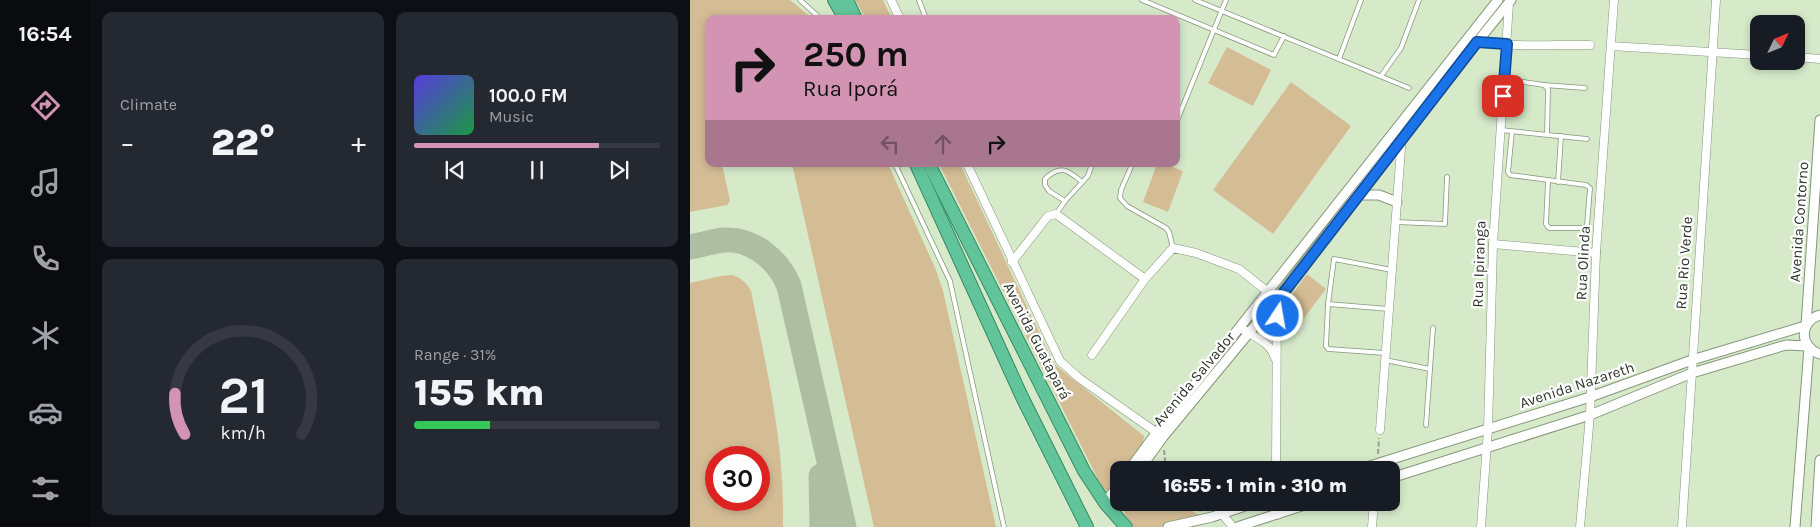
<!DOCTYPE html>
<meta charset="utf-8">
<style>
:root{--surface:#171b24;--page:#242831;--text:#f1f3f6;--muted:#9ea1a6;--line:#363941;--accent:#d294b2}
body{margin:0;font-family:Karla,sans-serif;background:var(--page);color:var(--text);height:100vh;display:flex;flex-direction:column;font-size:19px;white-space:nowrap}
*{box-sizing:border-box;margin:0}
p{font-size:16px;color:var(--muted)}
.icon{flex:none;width:28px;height:28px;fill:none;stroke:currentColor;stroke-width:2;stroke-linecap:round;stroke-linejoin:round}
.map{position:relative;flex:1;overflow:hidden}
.details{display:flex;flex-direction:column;gap:12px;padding:12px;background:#0d0f14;width:600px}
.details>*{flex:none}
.hud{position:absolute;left:15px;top:15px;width:475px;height:152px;border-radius:10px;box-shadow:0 2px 8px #0003;background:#d294b2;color:#111;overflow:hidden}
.needle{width:32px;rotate:47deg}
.fabs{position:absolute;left:1060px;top:15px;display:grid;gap:10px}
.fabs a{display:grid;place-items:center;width:55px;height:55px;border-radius:10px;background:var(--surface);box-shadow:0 2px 8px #0003;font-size:25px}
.speed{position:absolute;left:15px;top:446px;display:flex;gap:10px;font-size:25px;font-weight:700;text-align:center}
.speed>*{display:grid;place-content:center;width:65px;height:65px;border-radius:50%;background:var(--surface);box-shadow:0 2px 8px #0003;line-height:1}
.speed .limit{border:8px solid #d22;background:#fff;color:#111}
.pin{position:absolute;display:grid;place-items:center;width:42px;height:42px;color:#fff;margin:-21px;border-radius:10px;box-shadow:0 2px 8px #0006}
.me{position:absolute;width:55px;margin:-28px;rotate:12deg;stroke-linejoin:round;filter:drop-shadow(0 0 4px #0008)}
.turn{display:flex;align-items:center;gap:18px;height:105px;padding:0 15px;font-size:22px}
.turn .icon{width:65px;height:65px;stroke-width:2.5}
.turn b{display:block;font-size:35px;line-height:42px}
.lanes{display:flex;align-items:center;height:48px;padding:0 15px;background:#0003;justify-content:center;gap:25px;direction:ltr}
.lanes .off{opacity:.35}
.big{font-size:38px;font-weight:800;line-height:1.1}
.details .card{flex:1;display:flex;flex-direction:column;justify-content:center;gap:8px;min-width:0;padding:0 18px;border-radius:10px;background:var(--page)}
.details .dial{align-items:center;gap:0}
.dial svg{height:130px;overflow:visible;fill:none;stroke:var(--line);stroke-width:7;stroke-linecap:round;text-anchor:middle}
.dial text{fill:var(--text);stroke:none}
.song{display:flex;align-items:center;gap:15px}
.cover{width:60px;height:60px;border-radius:8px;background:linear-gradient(135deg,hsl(250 70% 55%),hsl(140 70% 35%))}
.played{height:5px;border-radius:2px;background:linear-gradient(90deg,var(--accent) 75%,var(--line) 75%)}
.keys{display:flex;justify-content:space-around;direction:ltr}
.heat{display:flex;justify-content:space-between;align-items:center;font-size:28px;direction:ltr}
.charge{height:8px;border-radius:4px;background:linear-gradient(90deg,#34c759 31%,var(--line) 0)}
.details .tiles{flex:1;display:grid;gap:12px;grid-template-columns:repeat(2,1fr)}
.trip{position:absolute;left:420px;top:461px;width:290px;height:50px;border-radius:10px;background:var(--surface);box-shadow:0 2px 8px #0003;font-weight:800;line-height:50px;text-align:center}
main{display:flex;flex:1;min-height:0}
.dock{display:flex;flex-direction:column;width:90px;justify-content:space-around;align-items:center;background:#090b0e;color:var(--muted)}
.dock .icon{width:35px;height:35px}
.dock .selected{color:var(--accent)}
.dock b{font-size:22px;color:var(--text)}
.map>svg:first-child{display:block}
.green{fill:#d4bc95;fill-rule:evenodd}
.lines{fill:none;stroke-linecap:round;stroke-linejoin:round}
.taxiway{stroke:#adbea3;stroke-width:25}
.service-casing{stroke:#85977a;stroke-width:5.5}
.minor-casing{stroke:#85977a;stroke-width:9}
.tertiary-casing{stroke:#85977a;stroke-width:11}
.trunk-casing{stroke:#368962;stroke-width:14}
.path{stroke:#92a189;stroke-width:2;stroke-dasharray:5 2.5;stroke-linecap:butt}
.service{stroke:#fff;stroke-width:4}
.minor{stroke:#fff;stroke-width:8}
.tertiary{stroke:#fff;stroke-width:9}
.trunk{stroke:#62c49a;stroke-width:12}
.route-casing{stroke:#114b97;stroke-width:12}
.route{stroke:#1a73e8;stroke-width:9}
.labels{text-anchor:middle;stroke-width:4.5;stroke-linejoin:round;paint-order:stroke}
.street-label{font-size:15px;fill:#2d3529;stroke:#fff}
</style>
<main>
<nav class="dock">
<b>16:54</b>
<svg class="icon selected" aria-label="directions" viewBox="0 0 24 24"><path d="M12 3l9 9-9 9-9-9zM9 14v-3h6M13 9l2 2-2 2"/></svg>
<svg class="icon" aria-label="music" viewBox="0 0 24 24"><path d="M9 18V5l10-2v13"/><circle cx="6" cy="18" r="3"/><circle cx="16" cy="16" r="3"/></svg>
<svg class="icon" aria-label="phone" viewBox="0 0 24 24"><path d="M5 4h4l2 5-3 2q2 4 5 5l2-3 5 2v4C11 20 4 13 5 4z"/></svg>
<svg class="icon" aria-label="climate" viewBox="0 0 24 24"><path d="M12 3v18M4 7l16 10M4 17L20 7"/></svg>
<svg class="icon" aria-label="car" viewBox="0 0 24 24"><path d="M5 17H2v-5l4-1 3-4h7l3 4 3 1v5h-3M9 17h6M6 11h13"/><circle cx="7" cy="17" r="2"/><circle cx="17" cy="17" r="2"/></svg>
<svg class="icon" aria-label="filters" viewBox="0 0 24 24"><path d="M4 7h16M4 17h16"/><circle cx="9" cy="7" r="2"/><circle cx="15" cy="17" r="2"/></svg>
</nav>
<section class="details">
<div class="tiles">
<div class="card"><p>Climate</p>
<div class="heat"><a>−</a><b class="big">22°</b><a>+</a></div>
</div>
<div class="card">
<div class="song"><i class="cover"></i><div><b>100.0 FM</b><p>Music</p></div></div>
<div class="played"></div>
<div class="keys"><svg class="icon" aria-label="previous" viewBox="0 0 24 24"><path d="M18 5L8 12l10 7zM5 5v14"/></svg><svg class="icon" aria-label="pause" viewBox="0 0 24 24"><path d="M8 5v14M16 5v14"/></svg><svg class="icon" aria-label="next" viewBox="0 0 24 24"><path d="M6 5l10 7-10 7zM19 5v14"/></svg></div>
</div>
<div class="card dial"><svg viewBox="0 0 100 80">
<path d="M14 69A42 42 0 1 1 86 69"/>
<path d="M14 69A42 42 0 0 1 8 44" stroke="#d294b2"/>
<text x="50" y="56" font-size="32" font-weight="700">21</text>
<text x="50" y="72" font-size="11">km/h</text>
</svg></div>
<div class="card"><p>Range · 31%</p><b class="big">155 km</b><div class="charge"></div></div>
</div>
</section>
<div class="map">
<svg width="1130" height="527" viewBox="0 0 1130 527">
<rect width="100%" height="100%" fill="#d6eaca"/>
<!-- green -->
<g class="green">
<polygon points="0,0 100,0 123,19 19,19 19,164 32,164 40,201 37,205 0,212"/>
<polygon points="165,0 193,0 202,19 176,19"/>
<polygon points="537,47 581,70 563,106 518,83"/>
<polygon points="601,82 661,126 583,234 523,190"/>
<polygon points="102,164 198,164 246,270 253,291 306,527 184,527"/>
<polygon points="249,164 270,164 364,364 454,436 453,445 434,470 429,470 429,477 417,491 413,489"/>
<polygon points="467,164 475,164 493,171 478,212 453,202"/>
<polygon points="617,274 636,289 614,318 595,304"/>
<path d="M42,275c9,3 14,7 19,16 16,80 34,153 32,236h-93v-244l31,-7zM26,458h43v42h-43z"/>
<polygon points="434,503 488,503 509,515 470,527 444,527 435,514"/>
</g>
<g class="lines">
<!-- taxiway -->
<g class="taxiway">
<path d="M0,247c11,-2 23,-6 34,-7 29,-2 55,21 65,46l55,241"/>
<polyline points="131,476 132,527"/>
</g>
<!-- service casing -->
<g class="service-casing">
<g id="service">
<polyline points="110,0 131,19"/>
<polyline points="229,0 236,19"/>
<polyline points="452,0 584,55 594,36"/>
<polyline points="505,0 719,88"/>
<polyline points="649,59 671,0"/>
<polyline points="691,76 711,48 729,0"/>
<polyline points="814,79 854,85 858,89 857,134"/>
<polyline points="854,85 895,88"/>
<polyline points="486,123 536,0"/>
<polyline points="811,130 897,139"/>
<polyline points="822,132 818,172 820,175 896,185 900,188 897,225 895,228 859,228 856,224 858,181"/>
<polyline points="205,164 260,281 314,527"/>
<polyline points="441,167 431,190 430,198 437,206 476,228 479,232 483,248"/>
<polyline points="868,182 871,136"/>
<path d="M375,201l-16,-10 -4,-6v-6c15,-15 23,-9 37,3"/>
<polyline points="366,214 375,201 398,176 402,164"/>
<polyline points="705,222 755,224 757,177"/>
<polyline points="638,304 644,259 702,270"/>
<polyline points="695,353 638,349 636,346 638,304 699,309"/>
<polyline points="695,360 740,369 743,328"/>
<polyline points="736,425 740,369"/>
</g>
</g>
<!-- minor casing -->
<g class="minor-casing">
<g id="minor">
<polyline points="201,0 210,19"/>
<path d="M778,38c27,11 90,6 122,7"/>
<polyline points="921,46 1069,55"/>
<polyline points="1106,57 1130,59"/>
<polyline points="277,164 370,361 389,378 470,435"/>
<polyline points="803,244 906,253"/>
<polyline points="322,262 358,216 366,214 455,279 402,355"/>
<polyline points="455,279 483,248 506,253 549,269 587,299 586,470"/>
<path d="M550,327c14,11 29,13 35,31"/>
<polyline points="690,430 712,135"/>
<polyline points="532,514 543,527"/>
<polyline points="682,527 684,502"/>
<polyline points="791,527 798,429 803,244 819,3"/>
<polyline points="890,527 900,415 906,253 924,0"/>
<polyline points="992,527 1026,0"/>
</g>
</g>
<!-- tertiary casing -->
<g class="tertiary-casing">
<g id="tertiary">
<polyline points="668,195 689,195 707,202"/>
<path d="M1130,315c-21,6 -21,32 0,39"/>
<polyline points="1116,326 1130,120"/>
<polyline points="439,470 467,432 808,0"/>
<polyline points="449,470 473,437 587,299 711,137 821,0"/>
<polyline points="667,470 900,397 1002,360 1115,326"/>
<polyline points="701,478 900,415 1002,373 1096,345 1117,346"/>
<polyline points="587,502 588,514"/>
<polyline points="415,503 429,484"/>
<polyline points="421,511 429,499"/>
<polyline points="478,527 522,517 567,502"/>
<polyline points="547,527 624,502"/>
<polyline points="1105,527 1119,348"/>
<polyline points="1126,527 1130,460"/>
</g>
</g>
<!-- trunk casing -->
<g class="trunk-casing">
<g id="trunk">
<polyline points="144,0 155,19"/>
<polyline points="157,0 166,19"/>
<polyline points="226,164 332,397 397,527"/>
<polyline points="239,164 394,471 415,503 436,527"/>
</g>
</g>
<!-- path -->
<g class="path">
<polyline points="474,450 476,470"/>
<polyline points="688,454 689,438"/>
<polyline points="497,502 511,511"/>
</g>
<!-- service -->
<use href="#service" class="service"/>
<!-- minor -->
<use href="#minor" class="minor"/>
<!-- tertiary -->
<use href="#tertiary" class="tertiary"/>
<!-- trunk -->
<use href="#trunk" class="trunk"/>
</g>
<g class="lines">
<!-- route casing -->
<g class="route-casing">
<polyline id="route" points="588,316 588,300 787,42 817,44 813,96"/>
</g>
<!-- route -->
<use href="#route" class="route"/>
</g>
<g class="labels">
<!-- street labels -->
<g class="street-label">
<text transform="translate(1109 222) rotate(-86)" y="5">Avenida Contorno</text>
<text transform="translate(893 263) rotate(-87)" y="5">Rua Olinda</text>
<text transform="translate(994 263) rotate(-86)" y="5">Rua Rio Verde</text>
<text transform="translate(789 264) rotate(-88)" y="5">Rua Ipiranga</text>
<text transform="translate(347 341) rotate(63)" y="5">Avenida Guatapará</text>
<text transform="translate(504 379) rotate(-50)" y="5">Avenida Salvador</text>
<text transform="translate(887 385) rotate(-18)" y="5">Avenida Nazareth</text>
</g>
</g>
</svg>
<div class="fabs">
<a><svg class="needle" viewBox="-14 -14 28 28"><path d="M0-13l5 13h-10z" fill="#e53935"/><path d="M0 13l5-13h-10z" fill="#9ea1a6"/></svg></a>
</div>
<div class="speed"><div class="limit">30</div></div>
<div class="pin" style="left:813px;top:96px;background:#d93025"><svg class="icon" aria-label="arrive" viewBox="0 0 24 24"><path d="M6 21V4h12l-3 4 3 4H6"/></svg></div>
<svg class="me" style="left:588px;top:316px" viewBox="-20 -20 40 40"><circle r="17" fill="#1a73e8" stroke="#fff" stroke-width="3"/><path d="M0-11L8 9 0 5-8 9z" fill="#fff"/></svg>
<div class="trip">16:55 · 1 min · 310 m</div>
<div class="hud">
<div class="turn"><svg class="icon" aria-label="right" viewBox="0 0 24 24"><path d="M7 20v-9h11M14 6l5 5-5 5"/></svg><div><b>250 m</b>Rua Iporá</div></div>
<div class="lanes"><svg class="icon off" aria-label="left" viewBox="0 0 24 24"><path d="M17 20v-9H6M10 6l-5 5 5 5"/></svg><svg class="icon off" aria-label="ahead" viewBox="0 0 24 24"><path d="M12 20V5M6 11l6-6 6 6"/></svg><svg class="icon" aria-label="right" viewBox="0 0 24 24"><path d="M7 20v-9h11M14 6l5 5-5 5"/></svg></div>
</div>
</div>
</main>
